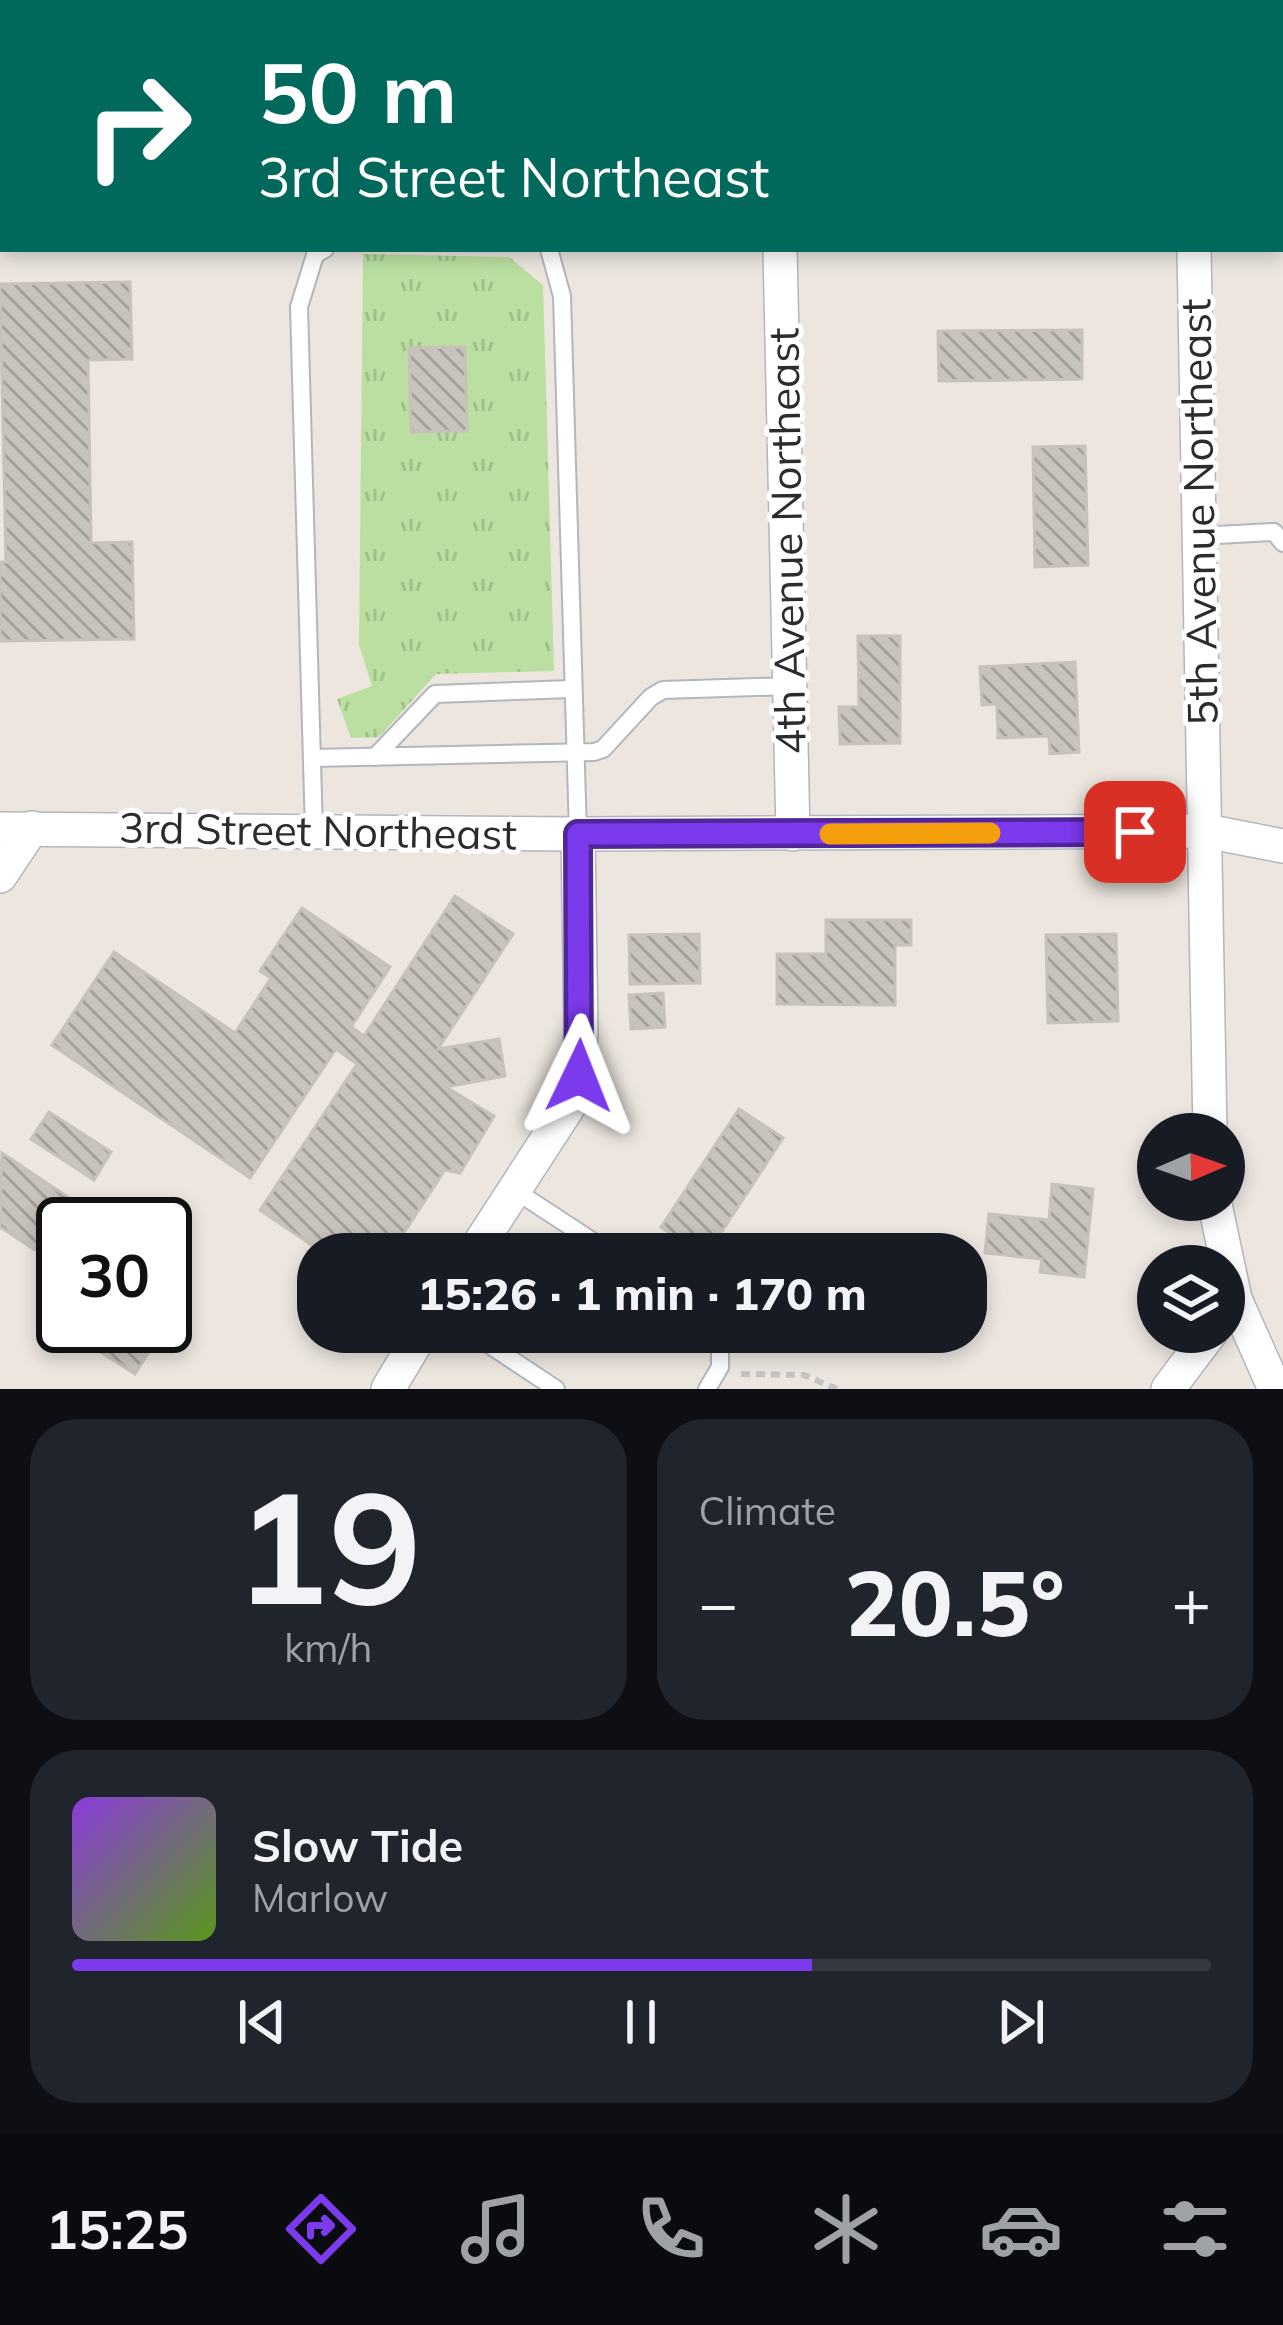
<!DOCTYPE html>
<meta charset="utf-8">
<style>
:root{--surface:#171b24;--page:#20242c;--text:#f1f3f6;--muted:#9ea1a6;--line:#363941;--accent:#7c3aed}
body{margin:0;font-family:Mulish,sans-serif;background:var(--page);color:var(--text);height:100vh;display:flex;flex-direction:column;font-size:45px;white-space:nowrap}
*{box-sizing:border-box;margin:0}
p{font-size:39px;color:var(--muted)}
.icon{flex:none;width:66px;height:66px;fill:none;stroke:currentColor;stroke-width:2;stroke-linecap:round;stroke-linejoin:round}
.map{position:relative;height:1389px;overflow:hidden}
.details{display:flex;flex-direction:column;gap:30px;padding:30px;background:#0d0f14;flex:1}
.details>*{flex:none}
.top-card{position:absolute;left:0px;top:0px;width:1284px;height:252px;box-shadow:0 6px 18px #0003;background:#00695c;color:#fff;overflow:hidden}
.needle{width:78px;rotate:88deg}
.buttons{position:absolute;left:1137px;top:1113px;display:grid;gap:24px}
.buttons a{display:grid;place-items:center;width:108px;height:108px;border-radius:50%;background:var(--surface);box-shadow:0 6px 18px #0003;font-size:60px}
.speed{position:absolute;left:36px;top:1197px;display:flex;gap:24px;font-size:60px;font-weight:700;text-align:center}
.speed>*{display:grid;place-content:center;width:156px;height:156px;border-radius:50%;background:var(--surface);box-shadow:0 6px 18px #0003;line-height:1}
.speed .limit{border:6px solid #111;border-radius:18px;background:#fff;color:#111}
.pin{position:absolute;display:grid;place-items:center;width:102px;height:102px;color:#fff;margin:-51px;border-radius:24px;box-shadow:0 6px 18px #0006}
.me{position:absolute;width:132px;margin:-66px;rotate:2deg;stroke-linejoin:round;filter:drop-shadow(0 0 9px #0008)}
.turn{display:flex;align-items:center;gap:42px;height:252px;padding:0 60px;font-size:54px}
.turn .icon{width:156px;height:156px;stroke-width:2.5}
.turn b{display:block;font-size:84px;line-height:102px}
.big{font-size:90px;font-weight:800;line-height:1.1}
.details .card{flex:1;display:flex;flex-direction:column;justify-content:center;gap:18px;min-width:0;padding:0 42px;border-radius:48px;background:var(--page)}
.details .dial{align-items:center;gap:0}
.dial b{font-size:156px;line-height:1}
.song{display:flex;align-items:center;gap:36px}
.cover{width:144px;height:144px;border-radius:18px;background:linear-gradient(135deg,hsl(270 70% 55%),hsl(90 70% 35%))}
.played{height:12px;border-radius:6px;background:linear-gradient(90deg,var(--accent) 65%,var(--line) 65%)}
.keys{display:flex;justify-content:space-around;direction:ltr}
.heat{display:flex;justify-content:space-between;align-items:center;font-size:66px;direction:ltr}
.details .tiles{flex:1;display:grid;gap:30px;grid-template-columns:1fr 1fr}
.card:last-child{grid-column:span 2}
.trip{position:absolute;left:297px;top:1233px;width:690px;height:120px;border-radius:48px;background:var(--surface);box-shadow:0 6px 18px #0003;font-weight:800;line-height:120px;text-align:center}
.menu{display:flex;height:192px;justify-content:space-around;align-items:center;background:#090b0e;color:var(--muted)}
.menu .icon{width:84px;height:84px}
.menu .selected{color:var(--accent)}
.menu b{font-size:54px;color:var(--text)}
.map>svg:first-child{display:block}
.grass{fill:url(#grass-tufts)}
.building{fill:url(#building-back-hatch);stroke:#c8c1b9;stroke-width:3}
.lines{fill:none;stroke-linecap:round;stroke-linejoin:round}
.lane-casing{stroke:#b2b6be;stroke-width:20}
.street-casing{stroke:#b2b6be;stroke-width:36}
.path{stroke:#c4c4c4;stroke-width:6;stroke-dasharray:9 6;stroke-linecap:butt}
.lane{stroke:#fff;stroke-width:16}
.street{stroke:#fff;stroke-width:33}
.route-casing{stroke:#51269a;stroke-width:30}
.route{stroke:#7c3aed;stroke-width:21}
.slow{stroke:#f59e0b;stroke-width:21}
.labels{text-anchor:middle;stroke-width:10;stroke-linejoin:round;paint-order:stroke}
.street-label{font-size:42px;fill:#2c2c2c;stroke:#fff}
</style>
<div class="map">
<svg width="1283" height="1389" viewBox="0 0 1283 1389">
<defs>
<pattern id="grass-tufts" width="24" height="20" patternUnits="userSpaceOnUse" patternTransform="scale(3)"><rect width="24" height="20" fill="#badfa0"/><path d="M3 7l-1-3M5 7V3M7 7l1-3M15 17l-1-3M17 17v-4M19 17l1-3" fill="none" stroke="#a0c08a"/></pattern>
<pattern id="building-back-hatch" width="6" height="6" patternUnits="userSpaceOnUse" patternTransform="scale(3)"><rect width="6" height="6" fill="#c8c4bd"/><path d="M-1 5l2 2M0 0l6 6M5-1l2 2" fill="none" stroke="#a39f9a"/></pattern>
</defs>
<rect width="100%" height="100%" fill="#ece6df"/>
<!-- grass -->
<polygon class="grass" points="363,254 509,257 543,285 554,671 436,674 379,737 351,738 337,699 372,686 359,645"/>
<!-- building -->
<g class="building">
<polygon points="0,0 39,3 3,3 0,190"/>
<polygon points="228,0 372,0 226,3"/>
<rect x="544" y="0" width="163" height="3"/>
<polygon points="988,0 1070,0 1071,3 988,3"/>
<polygon points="130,282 132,359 88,360 91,543 132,542 134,639 0,641 0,562 6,562 0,284"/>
<polygon points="1082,330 1082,379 939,381 938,331"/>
<polygon points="465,347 467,431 411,432 409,348"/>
<polygon points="1085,446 1088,565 1035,567 1033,447"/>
<polygon points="858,636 900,636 900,743 840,744 839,707 859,707"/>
<polygon points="1075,662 1079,752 1050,754 1049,736 998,738 997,704 982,705 980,667"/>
<polygon points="455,896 513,934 438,1049 499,1039 505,1076 446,1087 494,1116 460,1173 445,1170 390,1254 325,1254 260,1210 357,1064 336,1049 250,1178 52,1045 114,952 235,1033 271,978 260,971 302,908 390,967 351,1027 364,1036"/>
<polygon points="826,920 911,920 911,945 895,945 895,1005 777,1004 777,954 826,954"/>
<polygon points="699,934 700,983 630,984 629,935"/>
<polygon points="1116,934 1118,1021 1048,1023 1046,935"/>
<polygon points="663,993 665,1027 631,1029 629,995"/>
<polygon points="739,1109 783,1138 707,1254 701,1254 661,1227"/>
<polygon points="49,1112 111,1152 94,1180 31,1139"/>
<polygon points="2,1153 69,1198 35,1250 0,1227"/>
<polygon points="1052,1184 1093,1189 1084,1277 1040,1272 1042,1259 985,1253 989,1214 1049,1220"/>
<polygon points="99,1326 150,1326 161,1333 135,1374 88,1344"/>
</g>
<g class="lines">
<!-- lane casing -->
<g class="lane-casing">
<g id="lane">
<polyline points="401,0 401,3"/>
<polyline points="549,249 562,296 578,834"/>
<polyline points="1199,536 1274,532 1283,543"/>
<polyline points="375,757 435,694 572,689"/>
<polyline points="312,758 594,752 603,749 651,697 663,690 790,686"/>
<polyline points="314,832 299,307 315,255 325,249"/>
<polyline points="516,1191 612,1254"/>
<polyline points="470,1332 556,1389"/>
<polyline points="707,1389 720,1367 720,1332"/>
</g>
</g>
<!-- street casing -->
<g class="street-casing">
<g id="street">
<polyline points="772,0 772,3"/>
<polyline points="1189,0 1189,3"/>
<polyline points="780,249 793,834"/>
<polyline points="1194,249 1210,1134"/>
<polyline points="0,829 578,834 1206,831 1283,846"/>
<polyline points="0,876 32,828"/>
<polyline points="1214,1200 1235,1299 1224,1314"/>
<polyline points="473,1254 574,1098 581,1034 578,834"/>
<polyline points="1235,1299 1275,1389"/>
<polyline points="388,1389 422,1332"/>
<polyline points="1168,1389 1211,1332"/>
</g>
</g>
<!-- path -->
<polyline class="path" points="741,1374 804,1375 837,1389"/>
<!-- lane -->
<use href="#lane" class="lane"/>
<!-- street -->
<use href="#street" class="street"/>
</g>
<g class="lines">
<!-- route casing -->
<g class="route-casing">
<polyline id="route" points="579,1076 578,834 1135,832"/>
</g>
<!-- route -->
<use href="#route" class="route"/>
<!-- slow -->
<polyline class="slow" points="830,834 990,833"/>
</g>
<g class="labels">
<!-- street labels -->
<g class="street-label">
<text transform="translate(1199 512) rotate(-91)" y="15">5th Avenue Northeast</text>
<text transform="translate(787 541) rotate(-91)" y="15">4th Avenue Northeast</text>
<text transform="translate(318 831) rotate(1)" y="15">3rd Street Northeast</text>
</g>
</g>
</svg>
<div class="buttons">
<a><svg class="needle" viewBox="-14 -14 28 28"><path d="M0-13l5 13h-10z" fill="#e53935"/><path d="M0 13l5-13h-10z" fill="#9ea1a6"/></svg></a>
<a><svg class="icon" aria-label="layers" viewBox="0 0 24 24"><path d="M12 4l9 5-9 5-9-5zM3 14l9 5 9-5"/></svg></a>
</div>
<div class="speed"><div class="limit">30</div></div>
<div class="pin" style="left:1135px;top:832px;background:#d93025"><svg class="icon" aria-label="arrive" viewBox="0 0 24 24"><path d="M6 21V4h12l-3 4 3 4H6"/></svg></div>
<svg class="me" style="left:579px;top:1076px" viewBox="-20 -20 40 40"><path d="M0-17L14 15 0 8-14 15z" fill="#7c3aed" stroke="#fff" stroke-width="4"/></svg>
<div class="trip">15:26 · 1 min · 170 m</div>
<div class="top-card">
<div class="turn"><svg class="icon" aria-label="right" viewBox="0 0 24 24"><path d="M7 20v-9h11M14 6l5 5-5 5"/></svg><div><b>50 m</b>3rd Street Northeast</div></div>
</div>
</div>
<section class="details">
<div class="tiles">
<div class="card dial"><b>19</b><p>km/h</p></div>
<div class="card"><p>Climate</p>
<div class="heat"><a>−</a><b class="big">20.5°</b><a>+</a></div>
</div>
<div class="card">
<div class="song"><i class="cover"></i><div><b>Slow Tide</b><p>Marlow</p></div></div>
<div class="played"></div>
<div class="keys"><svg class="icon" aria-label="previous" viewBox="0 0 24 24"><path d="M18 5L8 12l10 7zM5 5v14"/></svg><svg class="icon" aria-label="pause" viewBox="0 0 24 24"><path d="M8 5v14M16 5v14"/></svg><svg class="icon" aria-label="next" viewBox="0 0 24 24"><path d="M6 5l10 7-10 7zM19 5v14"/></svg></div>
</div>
</div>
</section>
<nav class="menu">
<b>15:25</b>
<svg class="icon selected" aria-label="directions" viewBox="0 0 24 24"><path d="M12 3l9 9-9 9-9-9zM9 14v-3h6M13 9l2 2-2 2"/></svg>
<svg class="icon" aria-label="music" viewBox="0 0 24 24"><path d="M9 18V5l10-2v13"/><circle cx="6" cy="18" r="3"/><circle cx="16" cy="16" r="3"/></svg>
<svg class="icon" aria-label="phone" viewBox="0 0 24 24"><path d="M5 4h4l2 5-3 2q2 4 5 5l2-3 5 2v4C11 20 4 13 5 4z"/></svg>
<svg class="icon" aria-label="climate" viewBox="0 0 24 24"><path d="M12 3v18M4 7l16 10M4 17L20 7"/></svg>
<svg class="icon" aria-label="car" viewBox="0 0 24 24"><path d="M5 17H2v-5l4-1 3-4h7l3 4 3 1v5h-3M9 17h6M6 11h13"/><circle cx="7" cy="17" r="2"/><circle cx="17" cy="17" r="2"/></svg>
<svg class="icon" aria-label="filters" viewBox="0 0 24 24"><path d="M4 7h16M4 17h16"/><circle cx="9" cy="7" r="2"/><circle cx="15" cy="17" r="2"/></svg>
</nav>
